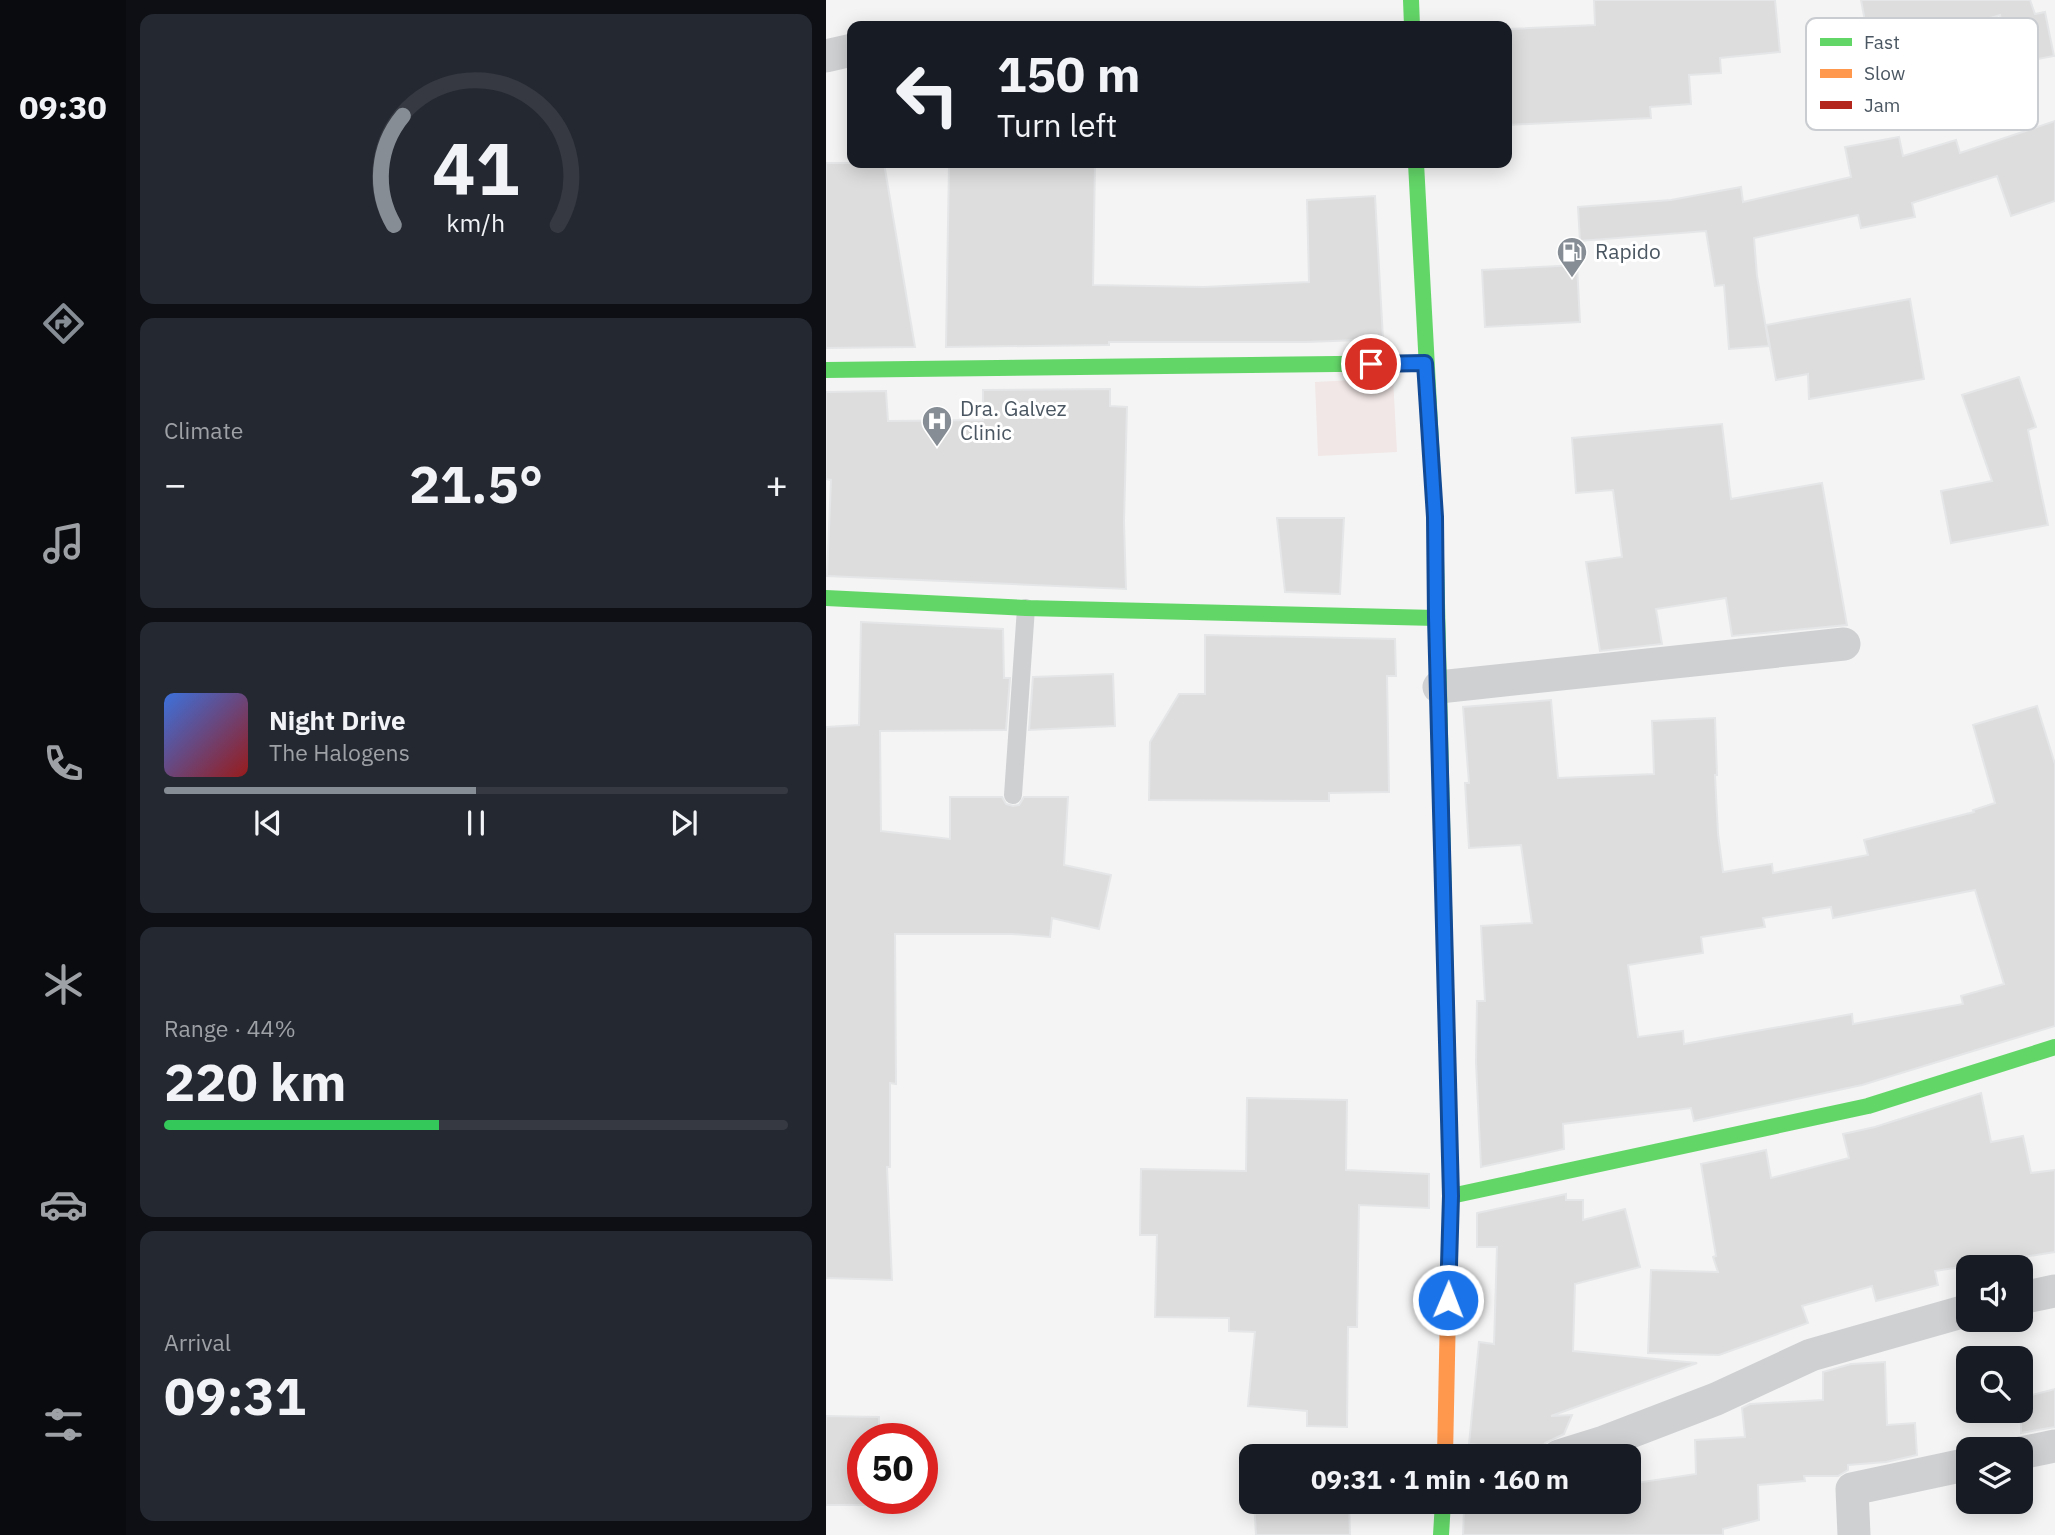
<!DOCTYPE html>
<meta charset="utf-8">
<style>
:root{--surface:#171b24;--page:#242831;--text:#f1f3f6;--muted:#9ea1a6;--line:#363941;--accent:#868d94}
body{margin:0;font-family:"IBM Plex Sans",sans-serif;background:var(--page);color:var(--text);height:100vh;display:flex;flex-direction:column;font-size:26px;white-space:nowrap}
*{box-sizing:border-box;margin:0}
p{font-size:23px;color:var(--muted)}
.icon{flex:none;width:38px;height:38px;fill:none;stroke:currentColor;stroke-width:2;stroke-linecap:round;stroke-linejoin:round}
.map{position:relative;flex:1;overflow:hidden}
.drawer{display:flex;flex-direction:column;gap:14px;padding:14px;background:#0d0f14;width:700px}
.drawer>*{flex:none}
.top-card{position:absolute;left:21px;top:21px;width:665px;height:147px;border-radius:14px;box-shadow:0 4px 18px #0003;background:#171b24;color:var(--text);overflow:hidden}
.controls{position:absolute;left:1130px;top:1255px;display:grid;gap:14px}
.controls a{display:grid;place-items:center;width:77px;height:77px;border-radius:14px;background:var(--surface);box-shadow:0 4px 18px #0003;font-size:35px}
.speed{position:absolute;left:21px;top:1423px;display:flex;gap:14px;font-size:35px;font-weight:700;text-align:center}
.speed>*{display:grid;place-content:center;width:91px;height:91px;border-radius:50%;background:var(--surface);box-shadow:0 4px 18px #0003;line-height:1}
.speed .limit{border:10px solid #d22;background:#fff;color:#111}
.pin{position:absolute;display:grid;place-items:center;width:60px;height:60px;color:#fff;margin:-30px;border:4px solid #fff;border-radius:50%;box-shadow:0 2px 7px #0007}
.me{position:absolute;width:77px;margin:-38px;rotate:1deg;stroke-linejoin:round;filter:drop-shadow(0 0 5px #0008)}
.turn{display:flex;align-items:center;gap:24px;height:147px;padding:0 35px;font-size:32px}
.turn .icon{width:91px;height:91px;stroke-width:2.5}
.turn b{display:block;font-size:49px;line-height:60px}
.big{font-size:52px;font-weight:700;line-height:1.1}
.drawer .card{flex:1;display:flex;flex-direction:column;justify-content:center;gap:10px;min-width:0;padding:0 24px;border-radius:14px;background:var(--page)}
.drawer .dial{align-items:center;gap:0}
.dial svg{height:182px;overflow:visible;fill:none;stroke:var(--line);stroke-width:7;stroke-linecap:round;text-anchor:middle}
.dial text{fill:var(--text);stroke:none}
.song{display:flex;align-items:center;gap:21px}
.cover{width:84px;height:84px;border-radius:10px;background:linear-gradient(135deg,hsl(220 70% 55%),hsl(0 70% 35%))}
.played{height:7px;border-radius:4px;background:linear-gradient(90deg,var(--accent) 50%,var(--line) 50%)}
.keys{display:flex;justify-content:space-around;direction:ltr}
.heat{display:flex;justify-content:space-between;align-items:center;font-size:38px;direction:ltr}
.charge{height:10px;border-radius:5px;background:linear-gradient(90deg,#34c759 44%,var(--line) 0)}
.trip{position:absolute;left:413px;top:1444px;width:402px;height:70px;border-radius:14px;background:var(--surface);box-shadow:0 4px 18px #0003;font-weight:700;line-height:70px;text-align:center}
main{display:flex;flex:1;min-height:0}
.menu{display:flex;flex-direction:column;width:126px;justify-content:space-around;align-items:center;background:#090b0e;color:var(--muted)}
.menu .icon{width:49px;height:49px}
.menu .selected{color:var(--accent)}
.menu b{font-size:32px;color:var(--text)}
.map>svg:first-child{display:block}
.medical{fill:#f1e7e6}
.building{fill:#ddddde;stroke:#e5e6e7;stroke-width:2;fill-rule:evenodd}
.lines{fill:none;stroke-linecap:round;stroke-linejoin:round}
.lane{stroke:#ced0d2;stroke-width:18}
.street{stroke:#ced0d2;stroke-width:33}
.fast{stroke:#63d668;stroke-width:16}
.slow{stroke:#ff974d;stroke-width:16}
.jam{stroke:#b3261e;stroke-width:16}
.route-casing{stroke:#114b97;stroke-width:18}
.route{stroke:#1a73e8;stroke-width:12}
.labels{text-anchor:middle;stroke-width:6;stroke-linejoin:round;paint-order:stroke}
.poi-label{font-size:21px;fill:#4a5661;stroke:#fff;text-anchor:start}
.key{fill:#fff;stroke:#c9ccd0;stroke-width:2}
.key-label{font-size:19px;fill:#4a5661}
</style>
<main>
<nav class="menu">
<b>09:30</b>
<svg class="icon selected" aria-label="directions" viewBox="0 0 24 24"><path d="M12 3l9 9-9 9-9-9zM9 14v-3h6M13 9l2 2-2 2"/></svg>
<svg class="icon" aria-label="music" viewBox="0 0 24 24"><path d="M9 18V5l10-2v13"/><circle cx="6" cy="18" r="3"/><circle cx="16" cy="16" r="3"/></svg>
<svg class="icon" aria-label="phone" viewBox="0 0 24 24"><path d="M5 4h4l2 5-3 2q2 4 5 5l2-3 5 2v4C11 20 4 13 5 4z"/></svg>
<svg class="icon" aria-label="climate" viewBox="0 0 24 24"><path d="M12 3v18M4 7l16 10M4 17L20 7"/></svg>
<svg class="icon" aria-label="car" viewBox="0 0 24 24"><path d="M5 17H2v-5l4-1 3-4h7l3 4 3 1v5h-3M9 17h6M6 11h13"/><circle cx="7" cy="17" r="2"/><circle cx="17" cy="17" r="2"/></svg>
<svg class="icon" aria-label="filters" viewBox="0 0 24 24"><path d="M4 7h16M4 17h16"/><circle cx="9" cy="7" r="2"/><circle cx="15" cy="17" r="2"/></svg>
</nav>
<section class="drawer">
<div class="card dial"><svg viewBox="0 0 100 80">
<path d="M14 69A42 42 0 1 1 86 69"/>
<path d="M14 69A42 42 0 0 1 18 21" stroke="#868d94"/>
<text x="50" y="56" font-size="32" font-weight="700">41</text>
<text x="50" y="72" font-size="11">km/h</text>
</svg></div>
<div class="card"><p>Climate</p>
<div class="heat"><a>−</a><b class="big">21.5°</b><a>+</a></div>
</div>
<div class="card">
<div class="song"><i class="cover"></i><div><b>Night Drive</b><p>The Halogens</p></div></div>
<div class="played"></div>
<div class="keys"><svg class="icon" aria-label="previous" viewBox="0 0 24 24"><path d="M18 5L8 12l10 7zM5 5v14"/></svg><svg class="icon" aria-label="pause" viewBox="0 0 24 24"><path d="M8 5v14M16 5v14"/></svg><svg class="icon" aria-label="next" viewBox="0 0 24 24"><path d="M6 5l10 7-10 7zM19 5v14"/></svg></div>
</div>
<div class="card"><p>Range · 44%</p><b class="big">220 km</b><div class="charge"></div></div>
<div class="card"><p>Arrival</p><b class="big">09:31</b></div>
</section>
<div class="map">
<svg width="1229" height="1535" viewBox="0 0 1229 1535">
<rect width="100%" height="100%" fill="#f4f4f4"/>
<!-- medical -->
<polygon class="medical" points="567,378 571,452 492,456 489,382"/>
<!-- building -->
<g class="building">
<polygon points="768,0 949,0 954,52 894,58 895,73 863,75 865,104 824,107 825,118 681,125 681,29 769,25"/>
<polygon points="1035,0 1204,0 1209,14 1219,12 1228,56 1185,64 1174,15 1091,41 1095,60 1048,69"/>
<polygon points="1229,121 1229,201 1185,216 1171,176 1086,203 1089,217 1035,228 1032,215 928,238 931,276 943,346 903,349 898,285 889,286 880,231 754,241 752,207 845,200 915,187 917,202 1025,177 1019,147 1073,137 1077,156 1130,140 1134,153"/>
<polygon points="0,163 58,163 89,347 0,348"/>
<polygon points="123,163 269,163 267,285 378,287 483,282 481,200 549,196 557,339 481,342 283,342 283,345 120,347"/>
<polygon points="751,265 754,322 659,327 656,270"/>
<polygon points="1084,299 1098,379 983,399 982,374 950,380 940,325"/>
<polygon points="1193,377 1210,427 1202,430 1222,525 1125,543 1115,491 1166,481 1136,395"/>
<polygon points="284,389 284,406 301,407 298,522 300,589 1,576 5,480 0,479 0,392 60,391 62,421 157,420 157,390"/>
<polygon points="896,424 905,499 996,483 1021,625 906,636 900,598 830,609 836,644 774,651 760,562 796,557 787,490 750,493 746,438"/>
<polygon points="451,518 518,518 514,594 459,592"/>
<polygon points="35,622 177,629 178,678 184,678 180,730 54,731 55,831 124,839 124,797 176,797 180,804 187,806 193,805 198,797 242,797 238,865 285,875 273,929 226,918 224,937 186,934 69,934 70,1084 64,1083 64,1167 61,1167 66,1280 0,1278 0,727 33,725"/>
<polygon points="379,635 569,639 570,676 561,676 563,792 503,793 503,801 323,800 324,742 353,694 379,694"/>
<polygon points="287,674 289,726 203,730 207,677"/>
<path d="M725,700l7,78 96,-4 -2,-53 63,-3 2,57h-2l3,59 5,38 49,-8 1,9 95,-18 -4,-15 110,-28 -1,-2 22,-7 -22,-78 64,-19 18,58v262l-193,59 -168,36 -3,-13 -128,16 1,25 -83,18 -5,-105 1,-61h8l-4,-75 51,-3 -11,-78 -52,3 -4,-65h4l-6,-76zM1149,890l29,94 -43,12 2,8 -110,20 -1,-10 -168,30 -1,-13 -45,6 -10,-72 75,-12 -2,-16 64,-10 -2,-9 68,-11 2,11z"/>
<polygon points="1155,1093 1165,1142 1197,1136 1205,1173 1229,1170 1229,1252 1109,1271 1112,1285 1050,1301 1046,1286 976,1306 982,1323 893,1355 822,1353 825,1270 892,1272 887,1257 890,1256 875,1164 940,1150 945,1178 1023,1158 1017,1134 1049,1127"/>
<polygon points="421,1098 521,1100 520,1170 603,1174 603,1208 533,1205 531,1327 522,1327 521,1427 481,1426 481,1411 422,1406 429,1332 403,1331 403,1318 329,1317 331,1235 314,1235 315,1169 420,1171"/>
<polygon points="740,1194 740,1200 757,1200 757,1220 799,1209 814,1267 749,1284 747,1351 871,1363 725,1416 746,1415 738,1434 719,1443 714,1451 643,1444 653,1342 668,1344 671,1247 651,1247 651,1213"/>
<polygon points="1059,1362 1061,1425 1089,1423 1091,1455 1060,1462 1022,1465 1022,1470 1012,1476 978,1476 979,1481 932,1485 933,1520 897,1529 897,1535 637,1535 638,1510 692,1502 803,1502 803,1484 870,1474 869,1440 919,1437 916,1408 924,1404 997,1400 997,1372 1025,1364"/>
<polygon points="1229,1389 1229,1427 1195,1433 1195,1398"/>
<polygon points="0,1416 53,1417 53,1438 37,1438 37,1498 53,1498 53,1505 0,1505"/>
<rect x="533" y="1445" width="50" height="11"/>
<polygon points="428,1502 523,1502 524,1535 430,1535"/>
<rect x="534" y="1502" width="49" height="5"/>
</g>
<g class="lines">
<!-- lane -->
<polyline class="lane" points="187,795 200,608"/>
<!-- street -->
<g class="street">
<polyline points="0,56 26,50"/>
<polyline points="613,687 1018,644"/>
<polyline points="1195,1298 1229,1291"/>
<polyline points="1195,1453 1229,1446"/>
<polyline points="733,1456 778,1442 890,1399 985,1355 1143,1310"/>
<polyline points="1028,1535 1026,1489 1143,1464"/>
</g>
<!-- fast -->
<g class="fast">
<polyline points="585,0 586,26"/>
<polyline points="590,163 609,517 620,990"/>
<polyline points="0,370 599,363"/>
<polyline points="0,598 200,608 610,618"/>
<polyline points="625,1196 1042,1106 1229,1047"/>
<polyline points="615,1535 617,1502"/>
</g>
<!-- slow -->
<polyline class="slow" points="619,1456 623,1262"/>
<!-- jam -->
<polyline class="jam" points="620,990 625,1196 623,1262"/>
</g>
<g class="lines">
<!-- route casing -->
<g class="route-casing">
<polyline id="route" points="545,364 599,363 609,517 610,618 625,1196 622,1300"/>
</g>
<!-- route -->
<use href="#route" class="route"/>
</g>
<!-- icons -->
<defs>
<g id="fuel-pin" transform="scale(1.575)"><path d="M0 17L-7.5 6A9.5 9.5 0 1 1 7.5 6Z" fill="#868d94" stroke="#fff"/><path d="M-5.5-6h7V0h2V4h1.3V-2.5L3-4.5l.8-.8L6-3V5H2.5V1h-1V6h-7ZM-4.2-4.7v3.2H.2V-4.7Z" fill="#fff"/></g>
<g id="hospital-pin" transform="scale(1.575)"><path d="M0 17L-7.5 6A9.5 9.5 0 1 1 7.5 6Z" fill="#868d94" stroke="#fff"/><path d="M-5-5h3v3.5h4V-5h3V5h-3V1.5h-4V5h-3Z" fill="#fff"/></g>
</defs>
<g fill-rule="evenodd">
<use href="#fuel-pin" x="746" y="252"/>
<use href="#hospital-pin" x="111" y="421"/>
</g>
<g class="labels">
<!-- poi labels -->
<g class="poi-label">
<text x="769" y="259">Rapido</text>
<text x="134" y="416">Dra. Galvez<tspan x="134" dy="24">Clinic</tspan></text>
</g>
</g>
<!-- legend -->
<rect x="980" y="18" width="232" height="112" rx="10" class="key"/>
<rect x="994" y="38" width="32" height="8" fill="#63d668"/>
<rect x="994" y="69" width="32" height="9" fill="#ff974d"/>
<rect x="994" y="101" width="32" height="8" fill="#b3261e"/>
<g class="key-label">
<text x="1038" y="49">Fast</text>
<text x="1038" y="80">Slow</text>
<text x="1038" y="112">Jam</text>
</g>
</svg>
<div class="controls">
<a><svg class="icon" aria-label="sound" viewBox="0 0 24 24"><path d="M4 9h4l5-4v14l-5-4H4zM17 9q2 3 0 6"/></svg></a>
<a><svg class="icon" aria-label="search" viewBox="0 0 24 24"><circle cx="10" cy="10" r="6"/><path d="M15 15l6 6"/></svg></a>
<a><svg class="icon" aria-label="layers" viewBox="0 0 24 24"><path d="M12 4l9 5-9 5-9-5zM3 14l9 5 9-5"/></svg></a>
</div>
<div class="speed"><div class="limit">50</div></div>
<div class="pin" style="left:545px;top:364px;background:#d93025"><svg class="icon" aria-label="arrive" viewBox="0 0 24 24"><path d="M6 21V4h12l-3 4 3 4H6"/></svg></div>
<svg class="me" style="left:622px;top:1300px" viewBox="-20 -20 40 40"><circle r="17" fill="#1a73e8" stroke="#fff" stroke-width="3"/><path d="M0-11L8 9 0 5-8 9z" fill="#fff"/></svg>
<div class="trip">09:31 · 1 min · 160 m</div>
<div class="top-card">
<div class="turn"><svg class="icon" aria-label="left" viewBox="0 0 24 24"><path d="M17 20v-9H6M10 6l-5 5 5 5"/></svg><div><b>150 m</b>Turn left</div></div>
</div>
</div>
</main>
